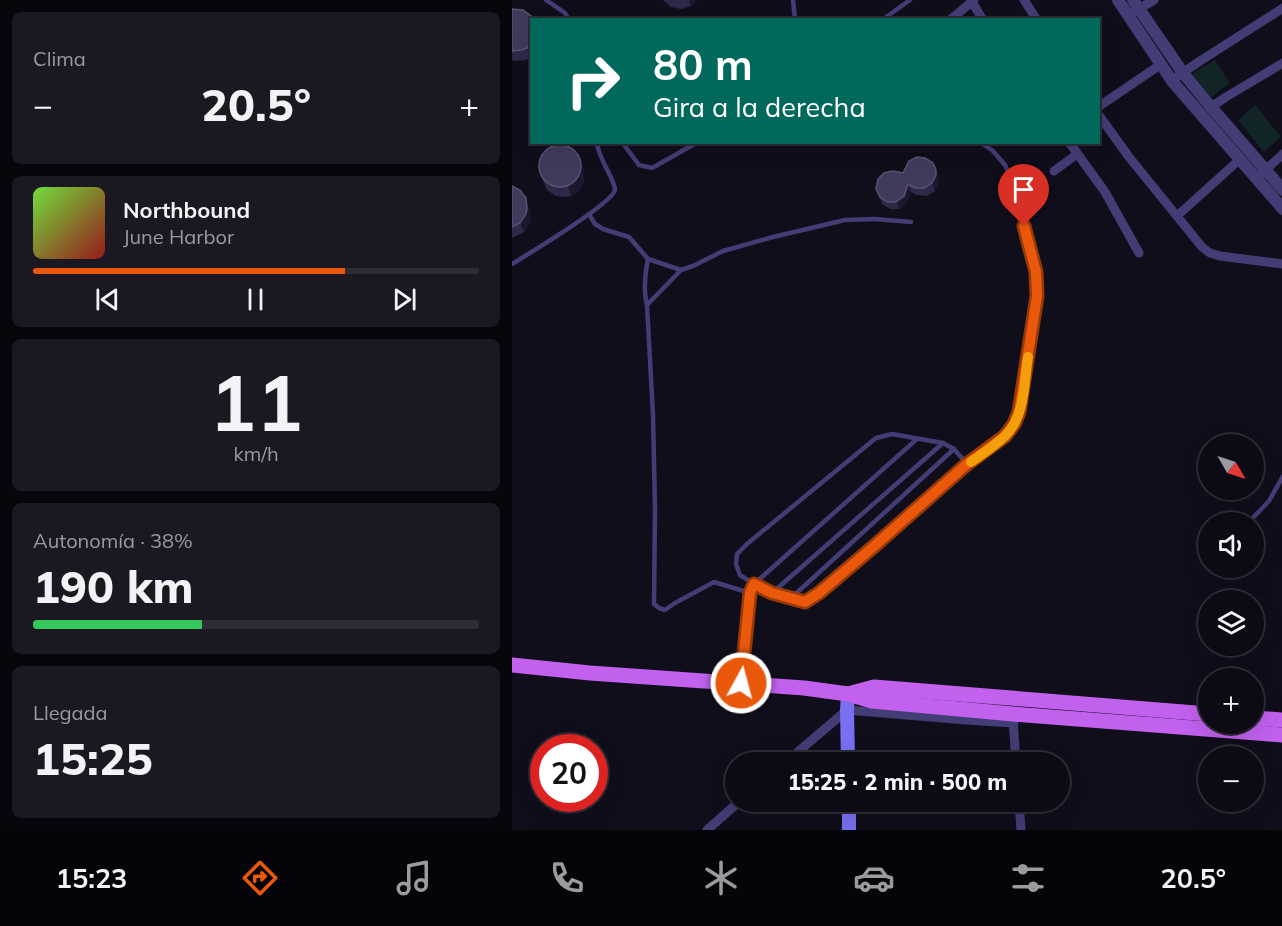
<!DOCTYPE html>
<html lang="es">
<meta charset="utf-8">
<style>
:root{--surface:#0d0a15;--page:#1b1822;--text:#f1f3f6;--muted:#9a9aa0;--line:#2d2b34;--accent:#ea580c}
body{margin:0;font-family:Mulish,sans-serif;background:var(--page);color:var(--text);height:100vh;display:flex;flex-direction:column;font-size:22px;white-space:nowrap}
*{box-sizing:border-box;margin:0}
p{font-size:20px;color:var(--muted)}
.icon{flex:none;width:33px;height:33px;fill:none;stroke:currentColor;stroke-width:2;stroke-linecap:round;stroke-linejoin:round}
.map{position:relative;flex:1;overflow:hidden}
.side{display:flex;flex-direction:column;gap:12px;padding:12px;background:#07060c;width:512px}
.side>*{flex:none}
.banner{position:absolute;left:18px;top:18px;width:570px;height:126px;border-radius:0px;box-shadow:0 6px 24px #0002,0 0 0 2px var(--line);background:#00695c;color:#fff;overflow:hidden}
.needle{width:39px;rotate:129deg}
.tools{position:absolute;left:686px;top:434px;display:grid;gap:12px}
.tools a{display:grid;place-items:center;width:66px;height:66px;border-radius:50%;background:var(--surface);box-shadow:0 6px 24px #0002,0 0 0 2px var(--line);font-size:30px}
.speed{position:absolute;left:18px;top:734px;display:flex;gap:12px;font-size:30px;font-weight:700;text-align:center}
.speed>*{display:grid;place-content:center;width:78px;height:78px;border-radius:50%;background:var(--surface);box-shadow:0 6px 24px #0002,0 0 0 2px var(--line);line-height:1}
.speed .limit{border:9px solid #d22;background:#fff;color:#111}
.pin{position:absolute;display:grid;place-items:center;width:51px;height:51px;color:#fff;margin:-62px -26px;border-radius:50% 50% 50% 0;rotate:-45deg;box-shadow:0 0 6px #0007}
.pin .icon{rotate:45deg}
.me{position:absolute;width:66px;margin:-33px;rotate:7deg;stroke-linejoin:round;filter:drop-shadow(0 0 4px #0008)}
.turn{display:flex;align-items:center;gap:21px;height:126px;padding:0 24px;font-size:27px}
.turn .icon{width:78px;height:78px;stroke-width:2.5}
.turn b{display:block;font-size:42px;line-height:51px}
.big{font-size:45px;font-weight:800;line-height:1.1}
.side .card{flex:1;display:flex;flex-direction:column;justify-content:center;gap:9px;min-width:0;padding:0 21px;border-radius:9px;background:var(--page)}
.side .dial{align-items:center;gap:0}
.dial b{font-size:78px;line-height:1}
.song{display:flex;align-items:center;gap:18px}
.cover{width:72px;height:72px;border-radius:9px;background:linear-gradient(135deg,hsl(100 70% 55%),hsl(0 70% 35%))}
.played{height:6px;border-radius:3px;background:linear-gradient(90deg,var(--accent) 70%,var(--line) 70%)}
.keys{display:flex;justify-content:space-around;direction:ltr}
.heat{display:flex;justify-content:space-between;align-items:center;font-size:33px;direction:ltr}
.charge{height:9px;border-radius:4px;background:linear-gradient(90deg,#34c759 38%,var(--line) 0)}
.trip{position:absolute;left:213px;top:752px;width:345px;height:60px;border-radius:30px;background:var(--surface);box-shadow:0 6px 24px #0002,0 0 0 2px var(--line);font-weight:800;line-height:60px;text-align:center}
.dock{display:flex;height:96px;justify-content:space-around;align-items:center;background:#050408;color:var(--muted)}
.dock .icon{width:42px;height:42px}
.dock .current{color:var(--accent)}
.dock b{font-size:27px;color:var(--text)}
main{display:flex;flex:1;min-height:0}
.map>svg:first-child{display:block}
.park{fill:#112526}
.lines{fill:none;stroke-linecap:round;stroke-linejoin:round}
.service{stroke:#433d76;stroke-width:4.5}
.minor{stroke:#433d76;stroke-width:9}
.tertiary{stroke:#433d76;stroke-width:12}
.secondary{stroke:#7a6ff0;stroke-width:14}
.primary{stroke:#c161ee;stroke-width:15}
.wall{fill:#302848}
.shaded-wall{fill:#1c162f}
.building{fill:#423a5b;stroke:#595174;stroke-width:1.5}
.route-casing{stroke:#983908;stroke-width:15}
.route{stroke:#ea580c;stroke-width:10}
.slow{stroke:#f59e0b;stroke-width:10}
</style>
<main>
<section class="side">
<div class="card"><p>Clima</p>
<div class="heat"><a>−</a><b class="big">20.5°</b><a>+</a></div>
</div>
<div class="card">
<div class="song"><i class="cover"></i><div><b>Northbound</b><p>June Harbor</p></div></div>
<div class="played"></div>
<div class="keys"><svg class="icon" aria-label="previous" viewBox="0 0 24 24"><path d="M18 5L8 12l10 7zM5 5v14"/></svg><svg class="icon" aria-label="pause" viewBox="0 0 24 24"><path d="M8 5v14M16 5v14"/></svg><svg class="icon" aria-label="next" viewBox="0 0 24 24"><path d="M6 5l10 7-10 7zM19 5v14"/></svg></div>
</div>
<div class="card dial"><b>11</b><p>km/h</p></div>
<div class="card"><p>Autonomía · 38%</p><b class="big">190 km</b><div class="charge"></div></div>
<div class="card"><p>Llegada</p><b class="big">15:25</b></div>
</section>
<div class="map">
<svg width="771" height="830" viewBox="0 0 771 830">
<rect width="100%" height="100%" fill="#110e1c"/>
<!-- park -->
<g class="park">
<polygon points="703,60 718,83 699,97 680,74"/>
<polygon points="743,105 769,137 752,152 726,120"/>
</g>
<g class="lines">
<!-- service -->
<g class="service">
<polyline points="34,0 53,13 57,20"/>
<polyline points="281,0 283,20"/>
<polyline points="370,20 398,0"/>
<polyline points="110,142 127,165 140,168 186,142"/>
<polyline points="77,214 83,224 91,229 117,237 136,259 169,270"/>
<path d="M0,264c16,-10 100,-60 103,-74 1,-8 -18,-34 -18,-48"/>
<path d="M135,305c-4,-15 -2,-31 1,-46"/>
<polyline points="405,439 242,584 228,575 224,564 225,554 235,544 364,438 380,434 431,443 442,449 455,464"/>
<polyline points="737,522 757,501 771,476"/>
<polyline points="238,593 202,582 163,603 153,610 147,608 142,604 143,509 141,415 135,305 169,270 181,266 211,251 261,237 333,220 363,219 399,222"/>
<polyline points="260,593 431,443"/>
<polyline points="278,599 442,449"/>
<path d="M229,681l9,-88 4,-9c17,8 33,15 51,18l14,-9 53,-45 95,-84 38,-28 9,-12 5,-12 18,-116 -1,-24 -24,-92 -7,-15 -12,-14 -13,-9"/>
</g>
<!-- minor -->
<g class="minor">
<polyline points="512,0 525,20"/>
<polyline points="460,2 471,20"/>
<polyline points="623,11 642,0"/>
<polyline points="438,20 462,0"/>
<polyline points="666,76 688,61 771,8"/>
<polyline points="586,107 648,65"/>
<polyline points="699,107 714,97 771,63"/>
<polyline points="586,114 617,157 690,247 698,253 708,256 771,264"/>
<polyline points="557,142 593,192 627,253"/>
<polyline points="542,171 565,154"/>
<polyline points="750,173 771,154"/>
<polyline points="665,216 727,160"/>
<polyline points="501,719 504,762"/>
<polyline points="274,762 335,710 454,720 502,723"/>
<polyline points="507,801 509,830"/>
<polyline points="195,830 228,801"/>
</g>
<!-- tertiary -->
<g class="tertiary">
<polyline points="606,0 660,81 771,209"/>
<polyline points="621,0 671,73 699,107 771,190"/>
</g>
<!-- secondary -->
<g class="secondary">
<polyline points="336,762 335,710 336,694"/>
<polyline points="337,801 337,830"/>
</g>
<!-- primary -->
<g class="primary">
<polyline points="0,665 78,673 292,688 336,694 360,701 501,714 771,735"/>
<polyline points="336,694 362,687 696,714"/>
<polyline points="741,718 771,720"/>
</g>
</g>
<!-- wall -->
<g class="wall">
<polygon points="151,0 185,0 179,6 169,9 159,7"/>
<polygon points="0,9 11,10 18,57 14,60 4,61 0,60"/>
<polygon points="27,171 72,171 72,181 68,190 59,196 54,197 44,196 35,190"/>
<polygon points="391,173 427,178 427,182 423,191 415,196 405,195 399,192 394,204 387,209 378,209 370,204 364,189"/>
<polygon points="0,186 17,208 19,218 18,223 12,232 0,238"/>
</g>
<!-- shaded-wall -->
<g class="shaded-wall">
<polygon points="177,0 185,0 179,6"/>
<polygon points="20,42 20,56 18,57 15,48"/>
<polygon points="69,161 72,171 72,181 68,190 59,196 56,186"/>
<polygon points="424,170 427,178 427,182 423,191 420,183"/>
<polygon points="396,184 399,192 394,204 387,209 384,202"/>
<polygon points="14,198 17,208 19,218 18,223 12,232 8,223"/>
</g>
<!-- building -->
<g class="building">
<polygon points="0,9 11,10 19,16 21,20 20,20 20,42 15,48 10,50 0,51"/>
<polygon points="20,87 20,108 17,102 17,92"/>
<circle cx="48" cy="166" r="21"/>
<polygon points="405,157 413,158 421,163 424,170 424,175 420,183 412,188 403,188 396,184 392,196 384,202 375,202 368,197 364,189 366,179 372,173 381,171 391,173 397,161"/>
<polygon points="0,186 8,190 14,198 15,209 14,214 8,223 0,227"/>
</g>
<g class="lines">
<!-- route casing -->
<g class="route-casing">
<polyline id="route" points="229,683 238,593 242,584 260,593 293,602 307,593 360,548 455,464 493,436 502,424 507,412 525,296 524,272 512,226"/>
</g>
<!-- route -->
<use href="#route" class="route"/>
<!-- slow -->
<path class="slow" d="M459,462c11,-8 24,-16 34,-26 20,-19 19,-53 23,-79"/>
</g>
</svg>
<div class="tools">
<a><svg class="needle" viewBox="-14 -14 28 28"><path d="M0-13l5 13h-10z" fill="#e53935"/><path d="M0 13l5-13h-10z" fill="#9a9aa0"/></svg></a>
<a><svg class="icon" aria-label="sound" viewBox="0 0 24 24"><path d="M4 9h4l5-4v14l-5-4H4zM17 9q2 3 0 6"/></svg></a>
<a><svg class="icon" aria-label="layers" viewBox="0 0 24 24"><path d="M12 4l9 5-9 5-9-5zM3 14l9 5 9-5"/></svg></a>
<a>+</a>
<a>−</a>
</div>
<div class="speed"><div class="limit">20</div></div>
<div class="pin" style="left:512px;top:226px;background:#d93025"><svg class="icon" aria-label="arrive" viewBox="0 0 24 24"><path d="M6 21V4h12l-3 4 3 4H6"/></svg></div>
<svg class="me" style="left:229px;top:683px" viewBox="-20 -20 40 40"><circle r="17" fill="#ea580c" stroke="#fff" stroke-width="3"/><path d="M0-11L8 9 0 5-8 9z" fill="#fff"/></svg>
<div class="trip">15:25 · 2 min · 500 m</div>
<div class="banner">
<div class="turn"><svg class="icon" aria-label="right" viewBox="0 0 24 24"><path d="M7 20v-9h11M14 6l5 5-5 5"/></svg><div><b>80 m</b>Gira a la derecha</div></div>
</div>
</div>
</main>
<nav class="dock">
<b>15:23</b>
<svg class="icon current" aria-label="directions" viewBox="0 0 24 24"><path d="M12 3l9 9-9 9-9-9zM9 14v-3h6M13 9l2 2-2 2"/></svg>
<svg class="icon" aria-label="music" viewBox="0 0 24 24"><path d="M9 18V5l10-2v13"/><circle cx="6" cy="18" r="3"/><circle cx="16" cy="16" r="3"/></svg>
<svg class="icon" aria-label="phone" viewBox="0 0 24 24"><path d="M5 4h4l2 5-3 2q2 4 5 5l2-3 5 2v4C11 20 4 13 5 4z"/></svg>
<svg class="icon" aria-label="climate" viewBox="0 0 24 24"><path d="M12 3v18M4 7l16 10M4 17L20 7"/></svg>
<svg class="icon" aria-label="car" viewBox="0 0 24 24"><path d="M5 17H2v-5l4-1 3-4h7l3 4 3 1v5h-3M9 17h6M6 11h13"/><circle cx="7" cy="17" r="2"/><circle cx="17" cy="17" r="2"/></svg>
<svg class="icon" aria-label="filters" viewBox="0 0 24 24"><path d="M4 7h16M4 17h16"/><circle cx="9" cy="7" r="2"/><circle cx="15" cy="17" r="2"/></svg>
<b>20.5°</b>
</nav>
